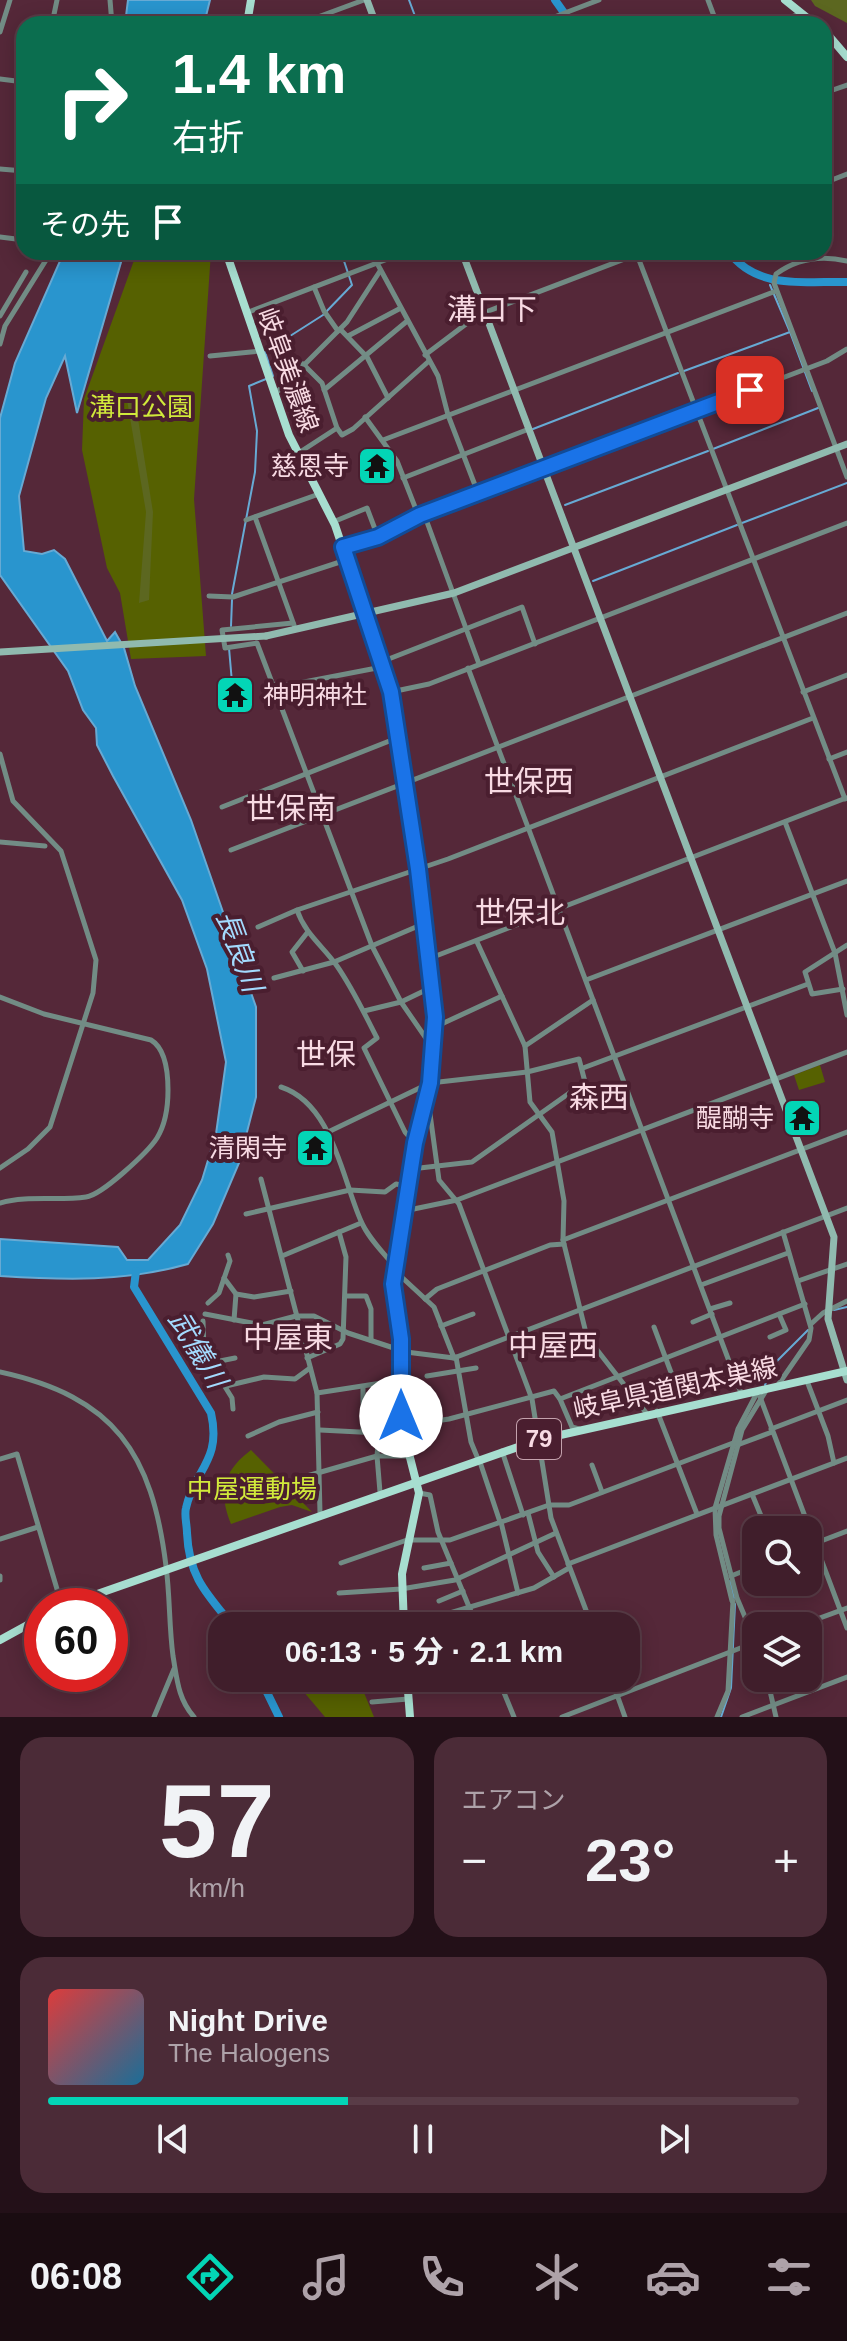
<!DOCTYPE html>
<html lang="ja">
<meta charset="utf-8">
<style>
:root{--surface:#401e2b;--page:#4b2b37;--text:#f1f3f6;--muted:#aea2a9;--line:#593c47;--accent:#03d5b6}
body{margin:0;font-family:Arial,"Noto Sans JP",sans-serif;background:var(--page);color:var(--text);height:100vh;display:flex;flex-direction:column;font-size:30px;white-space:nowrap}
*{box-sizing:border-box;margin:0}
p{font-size:26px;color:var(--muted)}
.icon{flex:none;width:44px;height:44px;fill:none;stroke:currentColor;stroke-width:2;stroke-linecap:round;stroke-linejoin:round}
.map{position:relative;height:1717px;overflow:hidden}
.side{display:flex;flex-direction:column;gap:20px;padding:20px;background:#231018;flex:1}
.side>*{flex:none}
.hud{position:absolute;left:16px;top:16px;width:816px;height:244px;border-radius:24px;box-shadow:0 4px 20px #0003,0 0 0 2px var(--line);background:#0b6e4f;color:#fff;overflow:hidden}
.buttons{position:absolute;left:742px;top:1516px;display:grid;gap:16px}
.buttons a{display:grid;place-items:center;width:80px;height:80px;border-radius:16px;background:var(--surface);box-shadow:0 4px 20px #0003,0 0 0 2px var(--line);font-size:40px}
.speed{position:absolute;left:24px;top:1588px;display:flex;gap:16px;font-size:40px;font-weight:700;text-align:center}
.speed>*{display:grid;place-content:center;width:104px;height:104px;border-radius:50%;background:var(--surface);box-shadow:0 4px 20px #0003,0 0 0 2px var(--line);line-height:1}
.speed .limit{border:12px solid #d22;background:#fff;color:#111}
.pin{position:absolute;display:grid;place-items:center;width:68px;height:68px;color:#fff;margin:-34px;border-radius:16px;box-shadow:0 4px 12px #0006}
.me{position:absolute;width:88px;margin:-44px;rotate:0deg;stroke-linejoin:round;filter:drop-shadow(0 0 6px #0008)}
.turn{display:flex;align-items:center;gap:28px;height:168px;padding:0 24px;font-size:36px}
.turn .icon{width:104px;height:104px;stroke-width:2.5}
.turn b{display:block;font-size:56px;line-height:68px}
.then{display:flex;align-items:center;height:76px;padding:0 24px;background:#0003;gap:16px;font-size:30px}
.big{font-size:60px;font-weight:700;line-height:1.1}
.side .card{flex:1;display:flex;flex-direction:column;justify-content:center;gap:12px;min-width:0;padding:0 28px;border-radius:24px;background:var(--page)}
.side .dial{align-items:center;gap:0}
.dial b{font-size:104px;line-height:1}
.song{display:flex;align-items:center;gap:24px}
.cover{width:96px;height:96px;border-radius:12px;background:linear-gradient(135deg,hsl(0 70% 55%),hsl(200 70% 35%))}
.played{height:8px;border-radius:4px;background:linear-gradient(90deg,var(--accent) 40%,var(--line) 40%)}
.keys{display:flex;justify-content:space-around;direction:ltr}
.heat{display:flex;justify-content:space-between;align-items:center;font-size:44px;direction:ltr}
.side .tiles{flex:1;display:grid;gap:20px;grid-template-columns:1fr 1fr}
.card:last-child{grid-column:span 2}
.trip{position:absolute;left:208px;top:1612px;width:432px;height:80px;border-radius:24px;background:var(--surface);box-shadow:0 4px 20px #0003,0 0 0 2px var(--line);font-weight:700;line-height:80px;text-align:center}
.dock{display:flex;height:128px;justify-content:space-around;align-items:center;background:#1a0c11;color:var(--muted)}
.dock .icon{width:56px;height:56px}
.dock .selected{color:var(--accent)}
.dock b{font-size:36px;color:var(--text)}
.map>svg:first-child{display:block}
.green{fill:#566101}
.forest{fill:#5c6720}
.water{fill:#2995ce;stroke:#67aad4;stroke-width:2}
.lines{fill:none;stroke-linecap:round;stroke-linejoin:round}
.stream{stroke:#67aad4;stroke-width:2}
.river{stroke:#2995ce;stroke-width:8}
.street{stroke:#728c85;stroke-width:5}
.secondary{stroke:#90baaf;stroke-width:7}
.primary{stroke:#a7ded0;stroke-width:8}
.secondary-bridge{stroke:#90baaf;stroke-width:7}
.route-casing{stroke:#114b97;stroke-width:20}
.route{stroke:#1a73e8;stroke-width:14}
.labels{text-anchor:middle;stroke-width:8;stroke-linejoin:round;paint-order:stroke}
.shield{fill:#4a1e2f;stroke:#c4a2ad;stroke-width:2}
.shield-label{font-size:24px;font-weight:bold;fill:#f8dae3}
.street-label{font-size:26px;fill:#f8dae3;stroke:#4a1e2f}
.park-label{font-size:26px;fill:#d1e93b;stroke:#4a1e2f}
.poi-label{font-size:26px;fill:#f8dae3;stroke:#4a1e2f;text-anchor:end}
.water-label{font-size:28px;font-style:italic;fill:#a3dafe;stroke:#4a1e2f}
.quarter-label{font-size:30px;fill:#f8dae3;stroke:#4a1e2f}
</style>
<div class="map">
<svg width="847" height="1717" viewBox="0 0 847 1717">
<rect width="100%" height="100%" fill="#552839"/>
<!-- green -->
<g class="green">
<polygon points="137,252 211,252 194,499 206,656 131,659 120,593 107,568 82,450 84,399"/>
<polygon points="820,1065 825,1082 799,1090 794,1075"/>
<path d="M251,1450l61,62 -20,-7 -12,2 -49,17c-13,-32 -8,-53 20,-74z"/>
<polygon points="292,1678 358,1678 374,1717 325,1717"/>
</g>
<!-- forest -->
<g class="forest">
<polygon points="811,0 847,0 847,23 815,6"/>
<polygon points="126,394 134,394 153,512 149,600 139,603 146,512"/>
</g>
<!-- water -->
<g class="water">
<polygon points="128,0 210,0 204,24 125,24"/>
<path d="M64,252h60l-47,161 -12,-57 -19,42 -27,98 5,55 18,3 12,-4 11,9 42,82 8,-9 9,16 11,38 56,134 65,187v90l-17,66 -26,61 -25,40c-63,18 -124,16 -188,12v-37l118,8 9,13h21l32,-35 22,-45 14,-46 10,-72 -19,-93 -25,-69 -69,-124 -16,-31 -1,-17 -13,-18 -15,-39 -68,-96v-157l15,-55z"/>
</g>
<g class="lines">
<!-- stream -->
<g class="stream">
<polyline points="409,0 418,24"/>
<polyline points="770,281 771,280"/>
<polyline points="790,332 812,391"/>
<polyline points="684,371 790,332 770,285"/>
<polyline points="273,376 265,352 323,315 352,285 341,252"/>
<polyline points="533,429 678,373"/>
<polyline points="713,449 818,408"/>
<polyline points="565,505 708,451"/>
<polyline points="742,523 847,483"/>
<polyline points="593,581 737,525"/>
<polyline points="232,594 255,472 257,431 249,386 266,379"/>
<polyline points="231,626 232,600"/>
<polyline points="229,648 233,694"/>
<polyline points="834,1310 847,1307"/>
<polyline points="765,1385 775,1363 808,1330"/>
<polyline points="730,1581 734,1598"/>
<polyline points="721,1717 731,1688 735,1604"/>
</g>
<!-- river -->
<g class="river">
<polyline points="555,0 572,24"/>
<path d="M729,252c28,38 75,29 118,30"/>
<path d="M136,1271l-2,16 77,126c11,48 -17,57 -25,95 -2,7 1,17 1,25 2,44 19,60 46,93"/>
<polyline points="260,1678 279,1717"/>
</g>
<!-- street -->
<g class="street">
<polyline points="110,0 112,24"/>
<polyline points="708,0 717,24"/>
<polyline points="52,24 57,0"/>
<polyline points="299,24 364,0"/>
<polyline points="536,24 599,0"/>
<polyline points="773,24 799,14"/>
<polyline points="0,32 10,0"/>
<polyline points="0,79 24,82"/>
<polyline points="824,93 847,85"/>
<polyline points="0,169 24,171"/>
<polyline points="824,183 847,174"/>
<polyline points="0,237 24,240"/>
<polyline points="18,240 24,215"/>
<polyline points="636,252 845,799"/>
<path d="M847,261c-26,-6 -49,-3 -71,13l-2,9 73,194"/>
<polyline points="377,263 438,376 448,415 478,493"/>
<polyline points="314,287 324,311 338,331"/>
<polyline points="246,313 406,252"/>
<polyline points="0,316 26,272"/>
<polyline points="340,329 367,357 388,398"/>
<polyline points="348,336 399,309"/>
<polyline points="0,344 5,326 51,252"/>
<polyline points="425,355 478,315 643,252"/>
<polyline points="210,356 260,351"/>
<polyline points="303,364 322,383 337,428"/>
<polyline points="324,390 406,322"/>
<polyline points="275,394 347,322 380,271"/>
<polyline points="365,417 397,461 417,512 427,522 479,664"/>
<polyline points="383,440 776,291"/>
<polyline points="297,454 337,428 342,435 353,429 429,361"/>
<polyline points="403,478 529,429"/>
<polyline points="255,517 294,625"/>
<polyline points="246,520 319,494"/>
<polyline points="333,522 367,508 378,537"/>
<polyline points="343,547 378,537 420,515 827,361 847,349"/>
<polyline points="209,596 233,597 346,560"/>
<polyline points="293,623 222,630 225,648 257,643 372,946 401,1002 432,1047"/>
<polyline points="381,662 522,607 535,644"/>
<polyline points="468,668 741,1393"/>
<polyline points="273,688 382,667"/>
<polyline points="391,692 429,684 847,523"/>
<polyline points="803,692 847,675"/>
<polyline points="0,754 13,801 61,851 96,960 93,993 50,1127 28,1149 0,1168"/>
<polyline points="829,759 847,752"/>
<polyline points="222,807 397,738"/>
<polyline points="785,822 835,953 847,1015"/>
<polyline points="0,842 45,846"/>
<polyline points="231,850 847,613"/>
<polyline points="258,927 297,910"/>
<polyline points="477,942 525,1046 530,1102 552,1132 564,1201 563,1240 587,1337 647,1414"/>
<polyline points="428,959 846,798"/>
<polyline points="303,971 292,952 307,933"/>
<polyline points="274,978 334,962 423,924"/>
<polyline points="586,980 847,881"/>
<polyline points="843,989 812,994 805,972 847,945"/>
<path d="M0,997l44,17 107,26c15,9 17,33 17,50 0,16 -3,35 -11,48 -9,14 -55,57 -71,59 -28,4 -59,-2 -86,6"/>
<polyline points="364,1011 401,1002 430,988"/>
<polyline points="435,1027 502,996"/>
<polyline points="525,1046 593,1000"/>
<polyline points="583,1068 808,984"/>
<path d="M281,1087c52,17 61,92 80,134 7,17 22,31 33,45"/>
<polyline points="428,1099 439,1180 459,1204 532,1399 551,1518 592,1626"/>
<polyline points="326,1133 430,1083 527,1072 579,1059 585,1082 472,1162 411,1169"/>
<path d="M415,1143l-10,-11 -41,-84 13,-10c-13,-25 -24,-49 -40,-72 -14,-20 -32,-32 -40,-56l151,-51 365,-141"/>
<polyline points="261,1179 317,1393 320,1513"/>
<polyline points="404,1211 457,1200 847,1052"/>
<polyline points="246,1214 350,1190 385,1192 396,1184 407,1186"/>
<polyline points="563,1240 847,1132"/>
<polyline points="282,1256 361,1223"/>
<polyline points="395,1271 434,1307 454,1358"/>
<polyline points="224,1278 236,1294"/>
<polyline points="798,1281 847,1264"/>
<polyline points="701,1285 788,1253"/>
<polyline points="347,1296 366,1296 371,1309 371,1340"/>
<polyline points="425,1299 437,1289 550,1245 564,1244"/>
<polyline points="208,1303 219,1293 230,1261 228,1255"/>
<polyline points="710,1309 730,1303"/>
<polyline points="205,1314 262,1325 296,1316 314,1316 348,1333 406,1352 454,1358 847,1208"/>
<polyline points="234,1320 236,1294 254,1297 291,1291"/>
<polyline points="203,1321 204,1353 232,1398 233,1409"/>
<polyline points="693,1322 712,1314"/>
<polyline points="811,1324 823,1313 847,1301"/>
<polyline points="441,1326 473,1314"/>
<polyline points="654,1327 672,1375"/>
<polyline points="770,1337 786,1330 779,1314"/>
<polyline points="456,1357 471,1442 478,1459"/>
<polyline points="307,1358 340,1344 343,1339 346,1257 339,1232"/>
<polyline points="210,1363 235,1358"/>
<polyline points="733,1368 754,1360"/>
<path d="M0,1372c115,25 152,81 166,194 4,30 3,60 7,90 4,23 5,43 21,61"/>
<polyline points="427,1376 476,1368"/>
<polyline points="807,1381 828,1436 834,1463"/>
<polyline points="778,1385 809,1340 811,1328 783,1232"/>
<polyline points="226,1386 264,1377 295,1379 310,1368"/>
<polyline points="363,1388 363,1431"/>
<polyline points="317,1393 401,1380"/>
<polyline points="760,1397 847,1628"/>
<polyline points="560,1399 572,1427 579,1429"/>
<polyline points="612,1402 631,1394"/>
<polyline points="657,1411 697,1514"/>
<polyline points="402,1426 449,1419 554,1391 560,1399 805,1304"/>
<polyline points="771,1429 847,1400"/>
<polyline points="320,1430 379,1433 377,1456 409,1456"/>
<polyline points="248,1436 279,1422 318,1412"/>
<polyline points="740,1444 772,1432"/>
<polyline points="502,1451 523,1515"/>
<polyline points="0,1459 17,1454 62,1606"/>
<polyline points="479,1459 500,1522"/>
<polyline points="592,1465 602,1492"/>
<polyline points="293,1480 377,1456 380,1492"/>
<polyline points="419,1493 430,1495 438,1532 477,1626"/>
<polyline points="752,1494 764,1523"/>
<polyline points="528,1513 538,1552 554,1577"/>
<polyline points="501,1522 518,1593"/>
<polyline points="0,1539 38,1527"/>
<polyline points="808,1546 847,1531"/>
<polyline points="341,1563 407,1540 450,1540 549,1505 569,1505 733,1443 739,1444"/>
<polyline points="568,1564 847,1458"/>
<polyline points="424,1568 451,1563"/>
<polyline points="0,1576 0,1580"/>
<polyline points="731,1576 756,1566"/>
<polyline points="339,1593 401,1589 455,1580 556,1533"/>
<polyline points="439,1601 463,1591"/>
<polyline points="732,1601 716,1535 715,1508 738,1429 758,1391"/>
<polyline points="406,1626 534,1588 569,1568"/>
<polyline points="798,1626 847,1608"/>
<polyline points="756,1643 737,1598 719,1528 719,1516 742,1430 767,1389"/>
<polyline points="498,1678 514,1717"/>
<polyline points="611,1678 625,1717"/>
<polyline points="767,1678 776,1717"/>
<polyline points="372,1702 408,1699"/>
<polyline points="154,1717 174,1669"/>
<polyline points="562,1717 756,1642"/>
<polyline points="717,1717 728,1691 733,1601"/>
<polyline points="742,1717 847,1677"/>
</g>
<!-- secondary -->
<g class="secondary">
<polyline points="367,0 376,24"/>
<polyline points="462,252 834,1237 828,1319 847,1380"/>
<polyline points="266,636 454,593 847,444"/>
</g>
<!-- primary -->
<g class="primary">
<polyline points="785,0 815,24"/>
<polyline points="247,24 251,0"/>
<polyline points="824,30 847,57"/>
<polyline points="226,252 289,435 335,525 391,692 418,869 435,1027 430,1083 415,1143 393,1284 401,1339 402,1426 419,1493 402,1574 404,1626"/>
<polyline points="63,1606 538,1440 847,1371"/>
<polyline points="0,1640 42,1617"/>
<polyline points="407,1678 410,1717"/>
</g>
<!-- secondary-bridge -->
<polyline class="secondary-bridge" points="0,652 266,636"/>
</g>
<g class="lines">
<!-- route casing -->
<g class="route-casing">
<polyline id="route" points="401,1416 401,1339 393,1284 415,1143 430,1083 435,1017 418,869 391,692 343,547 378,537 420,515 750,390"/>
</g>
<!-- route -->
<use href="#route" class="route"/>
</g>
<!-- icons -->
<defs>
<g id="temple-square" transform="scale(2)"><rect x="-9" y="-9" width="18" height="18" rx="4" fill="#03d5b6" stroke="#4a1e2f"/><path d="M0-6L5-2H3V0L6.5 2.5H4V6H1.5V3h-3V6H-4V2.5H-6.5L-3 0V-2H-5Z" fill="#111"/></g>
</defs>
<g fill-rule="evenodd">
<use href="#temple-square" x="377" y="466"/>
<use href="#temple-square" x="235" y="695"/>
<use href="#temple-square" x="802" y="1118"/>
<use href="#temple-square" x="315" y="1148"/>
</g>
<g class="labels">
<!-- shield labels -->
<rect class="shield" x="517" y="1419" width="44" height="40" rx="6"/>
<g class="shield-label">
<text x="539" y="1447">79</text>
</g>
<!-- street labels -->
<g class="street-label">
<text transform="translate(288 370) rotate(70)" y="9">岐阜美濃線</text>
<text transform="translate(675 1388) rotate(-12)" y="9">岐阜県道関本巣線</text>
</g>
<!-- park labels -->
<g class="park-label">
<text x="141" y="416">溝口公園</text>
<text x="252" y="1498">中屋運動場</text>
</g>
<!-- poi labels -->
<g class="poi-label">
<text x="349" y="475">慈恩寺</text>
<text x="263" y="704" text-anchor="start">神明神社</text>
<text x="774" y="1127">醍醐寺</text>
<text x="287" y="1157">清閑寺</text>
</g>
<!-- water labels -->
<g class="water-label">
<text transform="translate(240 951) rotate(70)" y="10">長良川</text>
<text transform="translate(198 1349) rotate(59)" y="10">武儀川</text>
</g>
<!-- quarter labels -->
<g class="quarter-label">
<text x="492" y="320">溝口下</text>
<text x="529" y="792">世保西</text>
<text x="291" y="819">世保南</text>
<text x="520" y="923">世保北</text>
<text x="326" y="1065">世保</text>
<text x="599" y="1108">森西</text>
<text x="288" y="1348">中屋東</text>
<text x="553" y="1356">中屋西</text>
</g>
</g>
</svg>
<div class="buttons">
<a><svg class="icon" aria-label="search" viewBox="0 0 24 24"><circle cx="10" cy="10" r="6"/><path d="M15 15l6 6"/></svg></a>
<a><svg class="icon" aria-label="layers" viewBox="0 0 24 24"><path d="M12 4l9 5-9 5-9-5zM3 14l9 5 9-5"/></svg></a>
</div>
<div class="speed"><div class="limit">60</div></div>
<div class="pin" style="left:750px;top:390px;background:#d93025"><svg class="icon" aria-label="arrive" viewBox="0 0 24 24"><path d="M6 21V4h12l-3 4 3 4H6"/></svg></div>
<svg class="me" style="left:401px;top:1416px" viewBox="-20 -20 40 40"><circle r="19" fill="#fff"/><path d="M0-13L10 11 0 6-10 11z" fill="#1a73e8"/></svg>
<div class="trip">06:13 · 5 分 · 2.1 km</div>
<div class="hud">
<div class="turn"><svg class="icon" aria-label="right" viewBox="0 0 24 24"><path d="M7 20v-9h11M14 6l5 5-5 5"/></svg><div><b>1.4 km</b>右折</div></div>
<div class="then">その先<svg class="icon" aria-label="arrive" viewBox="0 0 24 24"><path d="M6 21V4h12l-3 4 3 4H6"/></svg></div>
</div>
</div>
<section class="side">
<div class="tiles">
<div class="card dial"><b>57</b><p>km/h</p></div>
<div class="card"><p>エアコン</p>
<div class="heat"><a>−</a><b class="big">23°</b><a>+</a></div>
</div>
<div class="card">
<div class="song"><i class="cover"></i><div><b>Night Drive</b><p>The Halogens</p></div></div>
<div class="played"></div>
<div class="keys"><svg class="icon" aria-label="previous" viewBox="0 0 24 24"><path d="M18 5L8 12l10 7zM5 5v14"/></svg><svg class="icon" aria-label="pause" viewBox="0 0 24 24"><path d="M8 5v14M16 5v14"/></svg><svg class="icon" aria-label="next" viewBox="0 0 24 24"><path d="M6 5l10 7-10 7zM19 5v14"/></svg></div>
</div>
</div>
</section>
<nav class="dock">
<b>06:08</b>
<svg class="icon selected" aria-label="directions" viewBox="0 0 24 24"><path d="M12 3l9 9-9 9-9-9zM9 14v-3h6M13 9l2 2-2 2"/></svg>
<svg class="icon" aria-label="music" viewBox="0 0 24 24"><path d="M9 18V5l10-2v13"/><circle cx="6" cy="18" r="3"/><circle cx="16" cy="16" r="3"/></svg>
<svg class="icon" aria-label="phone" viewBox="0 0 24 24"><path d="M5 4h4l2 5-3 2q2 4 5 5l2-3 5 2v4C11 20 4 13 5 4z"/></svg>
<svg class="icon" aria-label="climate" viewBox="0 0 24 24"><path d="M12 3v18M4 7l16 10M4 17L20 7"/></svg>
<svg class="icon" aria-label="car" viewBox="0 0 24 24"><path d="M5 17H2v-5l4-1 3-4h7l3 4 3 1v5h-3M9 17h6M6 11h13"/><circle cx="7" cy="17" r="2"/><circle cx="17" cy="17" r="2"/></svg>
<svg class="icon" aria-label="filters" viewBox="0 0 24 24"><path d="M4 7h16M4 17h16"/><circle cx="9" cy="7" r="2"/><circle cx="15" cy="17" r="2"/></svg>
</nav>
